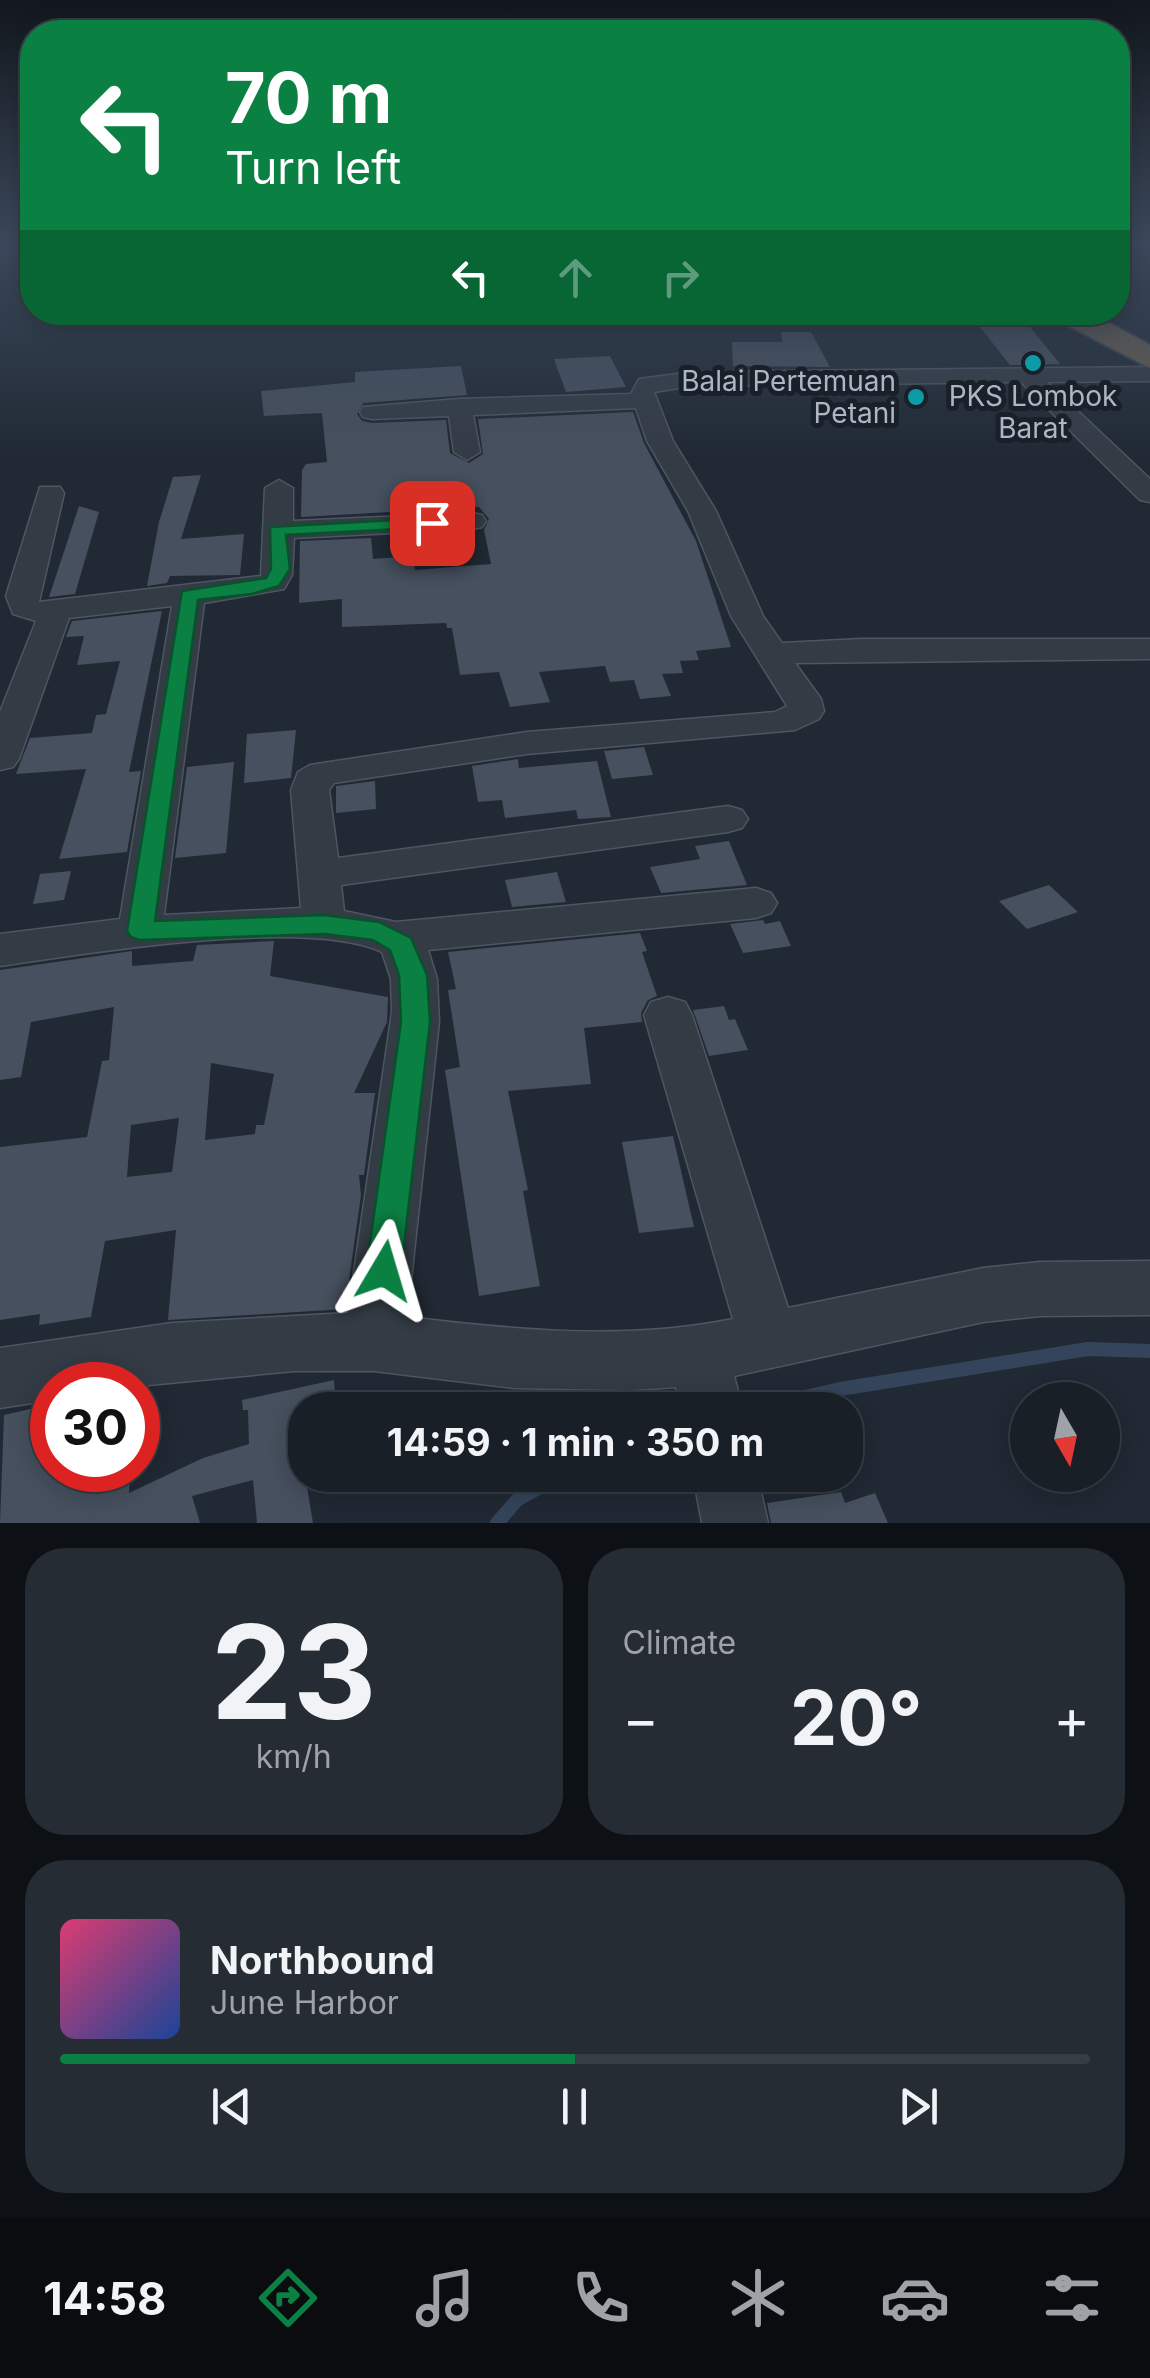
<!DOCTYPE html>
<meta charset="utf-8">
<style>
:root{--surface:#181f27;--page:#252c33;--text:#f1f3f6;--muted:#9fa2a7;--line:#363d44;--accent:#0b8043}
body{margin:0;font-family:Inter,sans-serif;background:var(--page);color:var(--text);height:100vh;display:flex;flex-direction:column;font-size:38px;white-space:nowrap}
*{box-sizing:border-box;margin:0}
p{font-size:32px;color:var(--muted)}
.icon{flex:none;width:55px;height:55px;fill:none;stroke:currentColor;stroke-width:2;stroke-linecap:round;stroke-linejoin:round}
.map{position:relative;height:1523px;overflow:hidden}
.drawer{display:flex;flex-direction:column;gap:25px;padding:25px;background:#0d1115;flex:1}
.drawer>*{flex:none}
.banner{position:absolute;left:20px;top:20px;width:1110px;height:305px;border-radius:40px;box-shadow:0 5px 25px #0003,0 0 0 2px var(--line);background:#0b8043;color:#fff;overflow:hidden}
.needle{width:65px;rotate:171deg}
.fabs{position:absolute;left:1010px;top:1382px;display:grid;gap:20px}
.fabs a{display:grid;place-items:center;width:110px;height:110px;border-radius:50%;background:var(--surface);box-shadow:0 5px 25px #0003,0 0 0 2px var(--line);font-size:50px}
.speed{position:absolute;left:30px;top:1362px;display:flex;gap:20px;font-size:50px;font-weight:700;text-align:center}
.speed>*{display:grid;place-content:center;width:130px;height:130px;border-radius:50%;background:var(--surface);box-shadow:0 5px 25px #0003,0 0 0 2px var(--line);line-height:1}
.speed .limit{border:15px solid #d22;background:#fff;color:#111}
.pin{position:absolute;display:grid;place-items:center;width:85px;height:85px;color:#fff;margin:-42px;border-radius:20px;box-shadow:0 5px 15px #0006}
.me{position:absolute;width:110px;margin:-55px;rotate:7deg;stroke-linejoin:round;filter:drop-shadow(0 0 8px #0008)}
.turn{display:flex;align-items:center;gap:35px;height:210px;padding:0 40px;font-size:45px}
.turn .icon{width:130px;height:130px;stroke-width:2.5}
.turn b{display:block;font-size:70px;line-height:85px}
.lanes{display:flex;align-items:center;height:95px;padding:0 40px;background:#0003;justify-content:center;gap:50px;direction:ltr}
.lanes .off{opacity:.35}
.big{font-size:75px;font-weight:700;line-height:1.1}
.drawer .card{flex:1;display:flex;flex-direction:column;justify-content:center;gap:15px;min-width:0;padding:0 35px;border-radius:40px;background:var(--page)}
.drawer .dial{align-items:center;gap:0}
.dial b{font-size:130px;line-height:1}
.song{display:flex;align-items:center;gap:30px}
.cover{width:120px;height:120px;border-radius:15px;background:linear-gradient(135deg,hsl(340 70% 55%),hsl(220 70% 35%))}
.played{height:10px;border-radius:5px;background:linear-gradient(90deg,var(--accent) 50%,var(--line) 50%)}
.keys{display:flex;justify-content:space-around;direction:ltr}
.heat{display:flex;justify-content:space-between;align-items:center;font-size:55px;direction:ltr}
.drawer .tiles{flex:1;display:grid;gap:25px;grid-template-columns:1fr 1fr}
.card:last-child{grid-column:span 2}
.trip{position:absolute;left:288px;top:1392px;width:575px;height:100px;border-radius:40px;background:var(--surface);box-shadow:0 5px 25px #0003,0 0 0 2px var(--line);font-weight:700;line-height:100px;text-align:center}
.tab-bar{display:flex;height:160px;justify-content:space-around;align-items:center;background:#0a0c10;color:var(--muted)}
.tab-bar .icon{width:70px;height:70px}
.tab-bar .active{color:var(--accent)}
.tab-bar b{font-size:45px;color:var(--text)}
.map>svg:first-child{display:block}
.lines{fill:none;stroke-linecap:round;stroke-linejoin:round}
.stream{stroke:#34455b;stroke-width:14}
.building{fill:#46505e;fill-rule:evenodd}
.minor-casing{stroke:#4e5660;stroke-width:3}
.highway-casing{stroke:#3e464f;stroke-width:4}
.minor{fill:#333b45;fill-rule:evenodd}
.highway{fill:#6b5f50;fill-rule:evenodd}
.route{fill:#0b8043;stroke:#07532c;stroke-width:2.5}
.culture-dot{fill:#0f9aa8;stroke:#192029;stroke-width:4}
.labels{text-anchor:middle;stroke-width:10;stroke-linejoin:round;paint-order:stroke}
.far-poi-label{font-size:28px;fill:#adb6c2;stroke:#192029;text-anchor:end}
</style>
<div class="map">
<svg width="1150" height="1523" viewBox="0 0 1150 1523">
<rect width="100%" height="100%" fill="#202934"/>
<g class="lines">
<!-- stream -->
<g class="stream">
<polyline points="749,1410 840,1389 1088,1349 1150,1351"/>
<polyline points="497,1523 517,1500 561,1475"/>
</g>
</g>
<!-- building -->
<g class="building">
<polygon points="968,312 1018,312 1060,364 1010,365"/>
<polygon points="781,332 811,332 830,367 733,366 732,342 782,342"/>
<polygon points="610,356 626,387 566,392 554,359"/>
<polygon points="461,366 467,395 363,403 357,414 362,421 372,423 446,420 450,453 469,463 483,454 478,419 633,412 644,443 696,541 731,647 696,651 699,660 680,661 683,673 662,674 671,696 640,699 634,680 610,682 605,666 539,672 550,702 510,707 499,672 460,675 452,628 447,628 446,623 342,627 342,599 299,603 300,541 371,538 373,559 413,556 415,570 491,564 484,530 489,519 479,507 301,517 302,470 306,464 327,462 322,413 264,416 261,391 355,382 355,372"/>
<polygon points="201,475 181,539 244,534 240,575 170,576 167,583 147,586 159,522 173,477"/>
<polygon points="79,506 99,512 75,594 49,597"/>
<polygon points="162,611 129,772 141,771 127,852 59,859 86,769 16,774 30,738 92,733 96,715 106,714 120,661 77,665 84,636 66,637 72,621"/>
<polygon points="296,730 291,778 244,783 247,734"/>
<polygon points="644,747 653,775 612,779 604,751"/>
<polygon points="518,759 519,768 597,761 611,817 578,819 576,810 505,818 502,800 478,802 472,766"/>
<polygon points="234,762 226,853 175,858 187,767"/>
<polygon points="375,781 376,809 336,813 336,786"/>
<polygon points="729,841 747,885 661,893 650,867 700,859 695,846"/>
<polygon points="71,871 64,900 33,904 40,874"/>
<polygon points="557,872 566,902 512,907 505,880"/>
<polygon points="1049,885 1078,912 1027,929 999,901"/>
<polygon points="763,920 765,924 780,921 791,946 743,953 730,924"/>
<polygon points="640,933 647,951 642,952 657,996 648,1000 641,1013 642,1022 584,1028 591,1084 508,1091 528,1190 523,1191 540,1286 479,1296 445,1070 460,1067 448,990 456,989 448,952"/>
<path d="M274,941l-4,35 118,21 -1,25 -33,71h21l-11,82h-5l2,20 -16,114 -177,11 8,-90 -71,11 -14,76 -52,8 1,-11 -40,6v-173l87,-10 15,-76 7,-1 5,-53 -83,15 -10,55 -21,3v-110l132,-19v15l61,-5 4,-16zM211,1063l63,11 -10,51h-8l-1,9 -50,6zM179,1118l-7,54 -45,5 4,-52z"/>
<polygon points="724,1006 729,1020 735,1019 748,1050 709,1056 693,1010"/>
<polygon points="673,1136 694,1227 639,1233 622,1142"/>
<polygon points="334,1380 336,1410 305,1410 305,1475 313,1523 257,1523 253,1480 192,1496 200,1523 0,1523 4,1415 52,1404 52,1470 130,1470 129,1493 203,1458 249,1444 248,1410 243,1410 242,1400"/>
<polygon points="841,1492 845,1503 875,1493 888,1523 771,1523 767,1503"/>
</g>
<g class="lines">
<!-- minor casing -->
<g class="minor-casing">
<g id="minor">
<path d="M1150,367v14l-103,1 103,97v23l-10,-2 -119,-118 -329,4 -38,6 19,49 43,70 47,105 19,27 79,-4h289v20l-355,4 26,36 3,12 -5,8 -24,11 -268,24 -193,29 -5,7 9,68 390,-52 14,4 6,9 -6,9 -14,4 -387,53 3,26 52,11 360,-34 15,5 6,10 -6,10 -15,5 -328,32 9,29 2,43 -32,295c108,13 218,24 326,2l-89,-304 7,-13 17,-5 17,5 7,13 96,293 195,-40 57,-6 110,-1v54l-110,1 -57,6 -249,54 9,34h-62l-5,-23 -45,3 -117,-2 -140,-17h-80l-156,15 -86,-1v15l-52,8v-60l172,-25 176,-10 44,-301 -1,-33 -9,-27c-77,-35 -293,1 -382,14v-32l120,-15 52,-313 -103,12 -50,141 -6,8 -13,3v-58l36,-91 -23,-7 -7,-18 34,-109h20l4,6 -25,109 222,-26 4,-88 14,-8 14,8v33l179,-8 10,2 4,6 -4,6 -10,2 -178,9 -2,37 -8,14 -80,14 -40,312 137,-7 -10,-118 7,-18 12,-7 217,-33 248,-20 12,-6 -56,-90 -43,-105 -41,-70 -11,-33 -163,7 7,37 -13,8 -13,-8 -5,-36 -77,3 -9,-2 -3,-5 3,-5 96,-8 172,-5 8,-15 53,-7z"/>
<polygon points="693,1475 757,1475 768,1523 702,1523"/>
</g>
</g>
<!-- highway casing -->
<g class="highway-casing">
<polygon id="highway" points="1050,312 1088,312 1150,345 1150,368 1054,318"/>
</g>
<!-- minor -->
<use href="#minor" class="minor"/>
<!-- highway -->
<use href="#highway" class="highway"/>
</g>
<!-- sky -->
<linearGradient id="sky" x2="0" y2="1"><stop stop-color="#12171d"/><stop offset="0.53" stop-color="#3c495c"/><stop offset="1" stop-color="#3c495c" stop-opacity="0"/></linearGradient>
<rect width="1150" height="457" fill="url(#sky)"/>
<!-- route -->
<polygon class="route" points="432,518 441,523 439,527 286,535 290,569 279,586 252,594 198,600 155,921 324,915 379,922 411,938 427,975 430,1022 401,1271 396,1282 384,1287 371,1282 366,1271 401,1022 399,975 390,950 373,940 324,934 140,940 131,937 127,931 182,591 266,578 271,569 270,527"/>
<!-- markers -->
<g class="culture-dot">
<circle cx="1033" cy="363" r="10"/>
<circle cx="916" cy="397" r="10"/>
</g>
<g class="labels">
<!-- far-poi labels -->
<g class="far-poi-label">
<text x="896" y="391">Balai Pertemuan<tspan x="896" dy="32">Petani</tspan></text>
<text x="1033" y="406" text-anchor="middle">PKS Lombok<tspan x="1033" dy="32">Barat</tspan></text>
</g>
</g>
</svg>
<div class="fabs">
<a><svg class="needle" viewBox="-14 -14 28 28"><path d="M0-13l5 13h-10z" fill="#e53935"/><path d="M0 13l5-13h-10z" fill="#9fa2a7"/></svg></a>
</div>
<div class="speed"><div class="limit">30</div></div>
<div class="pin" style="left:432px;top:523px;background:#d93025"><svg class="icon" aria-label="arrive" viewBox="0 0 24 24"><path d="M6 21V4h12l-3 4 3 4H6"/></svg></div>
<svg class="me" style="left:384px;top:1271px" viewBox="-20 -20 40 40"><path d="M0-17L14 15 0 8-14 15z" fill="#0b8043" stroke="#fff" stroke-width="4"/></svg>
<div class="trip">14:59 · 1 min · 350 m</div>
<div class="banner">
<div class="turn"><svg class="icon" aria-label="left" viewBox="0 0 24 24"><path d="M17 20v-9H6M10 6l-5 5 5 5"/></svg><div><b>70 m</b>Turn left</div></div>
<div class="lanes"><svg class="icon" aria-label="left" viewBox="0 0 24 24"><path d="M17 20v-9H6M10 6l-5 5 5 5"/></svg><svg class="icon off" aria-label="ahead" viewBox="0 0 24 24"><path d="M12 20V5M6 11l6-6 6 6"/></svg><svg class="icon off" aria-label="right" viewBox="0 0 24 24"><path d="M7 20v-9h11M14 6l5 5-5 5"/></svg></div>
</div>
</div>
<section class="drawer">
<div class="tiles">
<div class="card dial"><b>23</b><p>km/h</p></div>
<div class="card"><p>Climate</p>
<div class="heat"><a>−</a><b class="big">20°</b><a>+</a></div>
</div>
<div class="card">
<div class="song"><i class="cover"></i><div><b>Northbound</b><p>June Harbor</p></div></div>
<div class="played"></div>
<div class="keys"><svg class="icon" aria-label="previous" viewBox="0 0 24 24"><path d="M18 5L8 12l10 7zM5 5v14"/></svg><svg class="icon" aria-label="pause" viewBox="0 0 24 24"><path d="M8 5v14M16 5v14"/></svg><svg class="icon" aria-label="next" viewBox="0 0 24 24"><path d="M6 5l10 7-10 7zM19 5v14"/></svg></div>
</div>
</div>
</section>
<nav class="tab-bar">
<b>14:58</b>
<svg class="icon active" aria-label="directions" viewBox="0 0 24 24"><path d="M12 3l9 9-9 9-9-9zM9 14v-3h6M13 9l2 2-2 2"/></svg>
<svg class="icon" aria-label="music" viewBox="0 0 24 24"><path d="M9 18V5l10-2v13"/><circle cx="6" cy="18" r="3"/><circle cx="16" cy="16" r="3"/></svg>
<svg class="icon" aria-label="phone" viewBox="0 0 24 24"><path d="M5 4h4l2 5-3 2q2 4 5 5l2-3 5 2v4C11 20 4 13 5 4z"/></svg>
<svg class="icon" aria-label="climate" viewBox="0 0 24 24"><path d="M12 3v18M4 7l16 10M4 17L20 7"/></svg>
<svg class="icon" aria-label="car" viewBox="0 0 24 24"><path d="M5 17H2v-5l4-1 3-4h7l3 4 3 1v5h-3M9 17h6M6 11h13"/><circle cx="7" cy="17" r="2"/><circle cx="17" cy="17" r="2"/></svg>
<svg class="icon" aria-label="filters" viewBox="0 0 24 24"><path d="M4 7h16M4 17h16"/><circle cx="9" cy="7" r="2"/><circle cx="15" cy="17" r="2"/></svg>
</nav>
